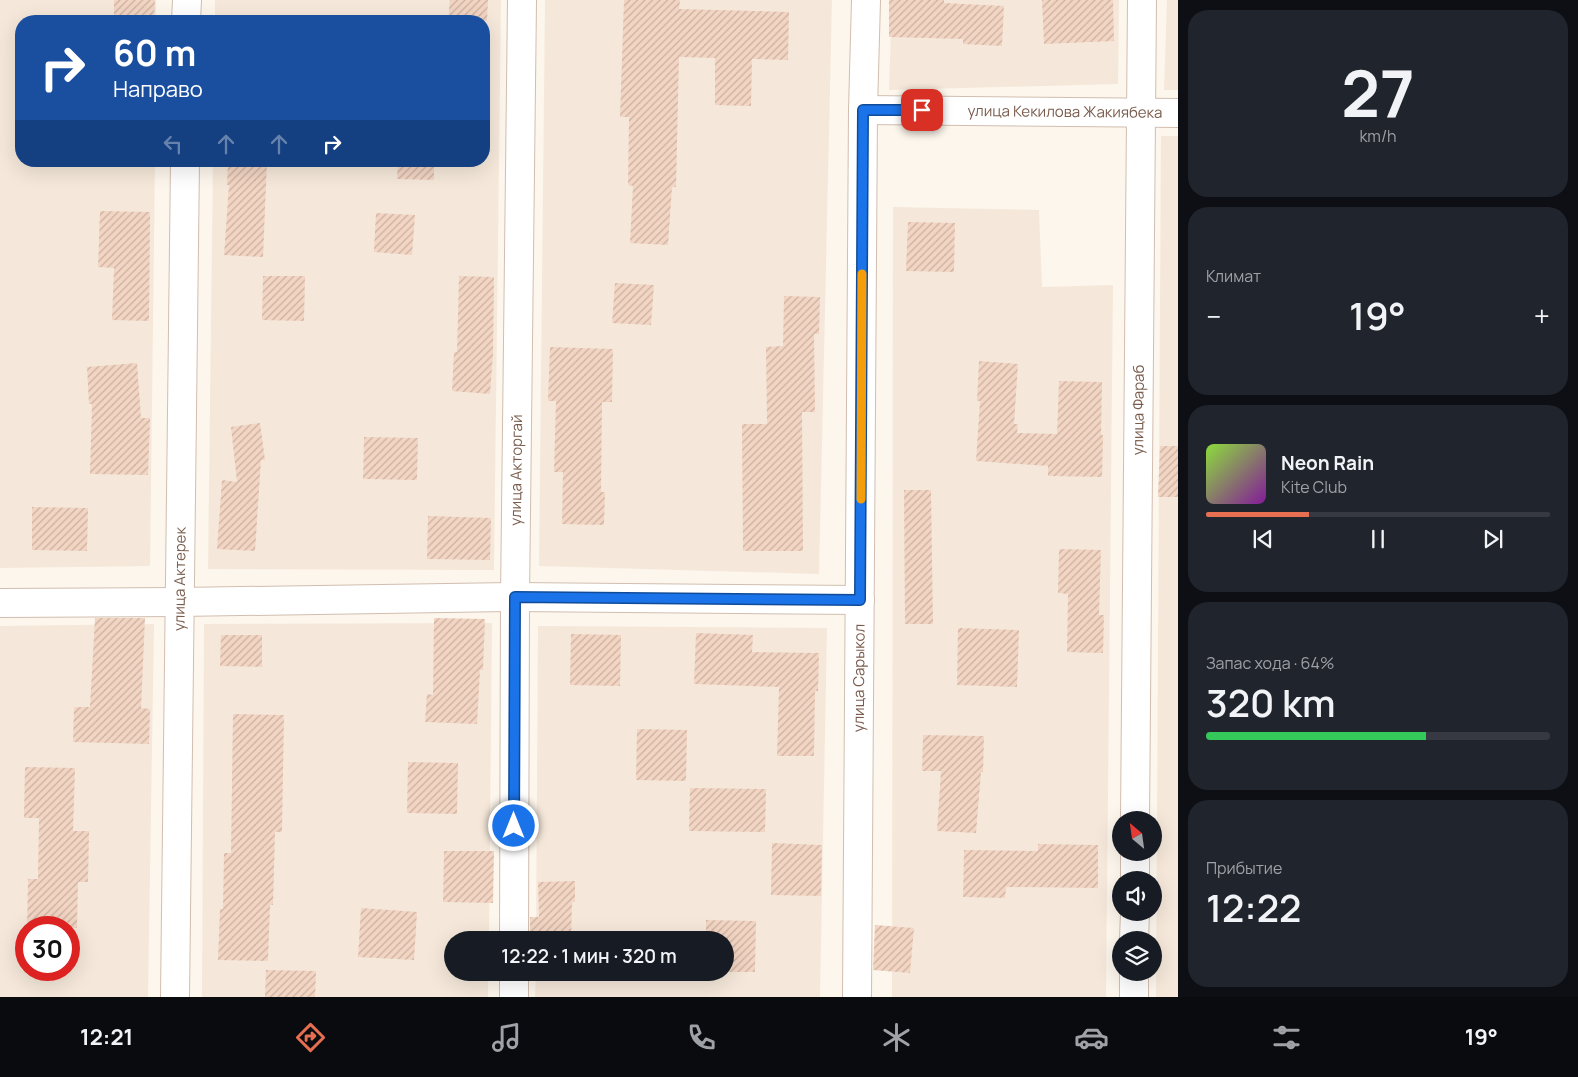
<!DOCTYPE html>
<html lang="ru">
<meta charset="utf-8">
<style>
:root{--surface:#171b24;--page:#20242c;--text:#f1f3f6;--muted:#9ea1a6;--line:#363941;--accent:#e76f51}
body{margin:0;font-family:Manrope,sans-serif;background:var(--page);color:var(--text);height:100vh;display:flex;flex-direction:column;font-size:19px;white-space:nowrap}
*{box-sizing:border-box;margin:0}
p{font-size:16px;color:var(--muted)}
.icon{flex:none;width:28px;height:28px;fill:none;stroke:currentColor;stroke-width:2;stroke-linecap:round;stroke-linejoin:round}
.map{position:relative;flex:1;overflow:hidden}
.panel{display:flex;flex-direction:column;gap:10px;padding:10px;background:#0d0f14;width:400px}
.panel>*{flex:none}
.hud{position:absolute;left:15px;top:15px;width:475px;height:152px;border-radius:20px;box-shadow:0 5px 20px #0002;background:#1a4fa0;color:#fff;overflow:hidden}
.needle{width:32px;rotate:331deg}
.tools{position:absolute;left:1112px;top:811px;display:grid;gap:10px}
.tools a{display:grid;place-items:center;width:50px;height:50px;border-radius:50%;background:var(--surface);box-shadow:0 5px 20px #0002;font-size:25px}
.speed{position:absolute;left:15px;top:916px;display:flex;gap:10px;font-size:25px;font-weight:700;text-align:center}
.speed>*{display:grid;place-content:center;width:65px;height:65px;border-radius:50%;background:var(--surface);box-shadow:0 5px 20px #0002;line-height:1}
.speed .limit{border:8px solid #d22;background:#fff;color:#111}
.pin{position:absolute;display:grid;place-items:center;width:42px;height:42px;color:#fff;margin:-21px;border-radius:10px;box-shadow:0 2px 8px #0006}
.me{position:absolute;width:55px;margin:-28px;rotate:0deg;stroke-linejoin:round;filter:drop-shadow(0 0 4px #0008)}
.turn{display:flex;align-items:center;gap:18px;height:105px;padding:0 15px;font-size:22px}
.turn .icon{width:65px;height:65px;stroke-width:2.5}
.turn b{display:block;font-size:35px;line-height:42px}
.lanes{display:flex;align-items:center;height:48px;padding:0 15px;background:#0003;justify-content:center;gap:25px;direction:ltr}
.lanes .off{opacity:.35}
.big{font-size:38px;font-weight:600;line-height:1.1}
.panel .tile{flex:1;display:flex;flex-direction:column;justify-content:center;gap:8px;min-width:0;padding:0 18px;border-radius:20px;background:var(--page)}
.panel .dial{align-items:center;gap:0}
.dial b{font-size:65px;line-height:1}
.song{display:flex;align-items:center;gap:15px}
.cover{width:60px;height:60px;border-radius:8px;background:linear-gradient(135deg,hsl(90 70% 55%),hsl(290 70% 35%))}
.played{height:5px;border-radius:2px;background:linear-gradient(90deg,var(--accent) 30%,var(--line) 30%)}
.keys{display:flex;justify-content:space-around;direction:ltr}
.heat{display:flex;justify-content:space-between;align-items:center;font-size:28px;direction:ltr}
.charge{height:8px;border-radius:4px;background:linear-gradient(90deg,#34c759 64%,var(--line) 0)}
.trip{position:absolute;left:444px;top:931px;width:290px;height:50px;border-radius:25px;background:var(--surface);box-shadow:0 5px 20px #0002;font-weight:600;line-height:50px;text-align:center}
.tabs{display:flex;height:80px;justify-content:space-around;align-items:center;background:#090b0e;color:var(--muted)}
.tabs .icon{width:35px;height:35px}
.tabs .on{color:var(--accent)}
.tabs b{font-size:22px;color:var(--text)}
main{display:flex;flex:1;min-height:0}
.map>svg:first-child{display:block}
.residential{fill:#f5e8da;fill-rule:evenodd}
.building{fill:url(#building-hatch)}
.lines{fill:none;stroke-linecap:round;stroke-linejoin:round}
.minor-casing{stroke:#d1beb0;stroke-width:30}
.minor{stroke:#fff;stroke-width:28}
.route-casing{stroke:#114b97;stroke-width:12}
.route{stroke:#1a73e8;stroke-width:9}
.slow{stroke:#f59e0b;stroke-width:9}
.labels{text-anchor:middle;stroke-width:4;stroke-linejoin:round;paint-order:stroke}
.street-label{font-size:15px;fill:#7a5c4d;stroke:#fffaf3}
</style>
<main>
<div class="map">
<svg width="1178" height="997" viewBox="0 0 1178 997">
<defs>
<pattern id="building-hatch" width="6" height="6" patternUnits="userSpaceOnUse" patternTransform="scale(1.25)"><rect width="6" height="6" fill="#f3d5c3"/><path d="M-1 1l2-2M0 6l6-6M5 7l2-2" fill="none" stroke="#cab0a1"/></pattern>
</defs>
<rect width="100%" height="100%" fill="#fdf6ec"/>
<!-- residential -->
<g class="residential">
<polygon points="0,0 156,0 156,21 21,21 21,161 155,161 150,566 0,568"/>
<polygon points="215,0 501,0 494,570 208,569 213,161 484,161 484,21 215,21"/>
<polygon points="545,0 832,0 819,574 539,566"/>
<polygon points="892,0 1119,0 1118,84 889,90"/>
<polygon points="1167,0 1178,0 1178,90 1164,90"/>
<polygon points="1161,136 1178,136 1178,997 1156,997"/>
<polygon points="893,207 1039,210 1042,287 1113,285 1106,997 892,997"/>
<polygon points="492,623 489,940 452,940 452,972 488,973 488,997 202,997 204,624"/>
<path d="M154,624l-6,373h-148v-371zM26,928h43v42h-43z"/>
<polygon points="538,626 827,628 820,997 535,997 536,973 725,972 725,940 536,940"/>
</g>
<!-- building -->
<g class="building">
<polygon points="114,0 155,0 154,21 114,21"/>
<polygon points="450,0 488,0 487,21 448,21"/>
<polygon points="624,0 680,0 679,9 789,12 788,60 752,59 751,106 715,105 715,58 679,57 676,187 672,187 668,245 630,243 633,186 628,185 629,117 620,117"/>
<polygon points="889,0 944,0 944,3 1004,6 1002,46 963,44 963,39 889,37"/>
<polygon points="1042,0 1113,0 1114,41 1044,44"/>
<polygon points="228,161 267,161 263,257 224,255 229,185 227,185"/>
<polygon points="398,161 434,161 434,180 397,179"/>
<polygon points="100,211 150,212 149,321 112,320 114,268 98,267"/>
<polygon points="376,213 415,215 412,255 374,252"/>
<polygon points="908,222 955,223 954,272 906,271"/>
<polygon points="263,276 305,276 304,321 262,320"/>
<polygon points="459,276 494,277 493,354 490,394 452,391 454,352 457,352"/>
<polygon points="615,283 654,285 651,325 612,323"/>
<polygon points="784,296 820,297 819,334 814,334 815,412 802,412 803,551 743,551 742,424 767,424 766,347 783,346"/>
<polygon points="550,347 613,349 612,402 602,402 601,492 605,492 604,525 562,524 563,472 554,472 556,401 548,401"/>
<polygon points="979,361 1018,364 1014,424 1018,424 1017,433 1057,434 1059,381 1102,382 1101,435 1103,435 1102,477 1048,476 1048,466 976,461 980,401 977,401"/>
<polygon points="137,363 141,418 150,418 148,475 90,474 92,404 89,404 87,367"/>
<polygon points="260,423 265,460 261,460 255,551 217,549 222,480 237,482 231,427"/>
<polygon points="364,437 418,438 417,480 363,479"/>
<polygon points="1160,446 1178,446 1178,497 1158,497"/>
<polygon points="904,490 931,490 933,624 905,624"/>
<polygon points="32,507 88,508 87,551 32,550"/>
<polygon points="428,516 491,518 490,560 427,559"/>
<polygon points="1059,549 1101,550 1099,615 1104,615 1103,653 1067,652 1068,594 1058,593"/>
<polygon points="95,618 145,618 141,708 150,709 149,744 73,742 74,707 90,707"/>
<polygon points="434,618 485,619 483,670 480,670 477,724 425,722 427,694 433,695"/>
<polygon points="958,628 1019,630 1017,687 957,685"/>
<polygon points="696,633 753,635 752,652 819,653 818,691 815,691 814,756 777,756 779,687 694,684"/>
<polygon points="571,634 621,635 620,686 570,685"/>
<polygon points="221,635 262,635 262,667 220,666"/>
<polygon points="233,714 284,715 282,832 275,832 273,905 270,905 268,961 218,960 220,909 223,909 224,853 231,853"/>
<polygon points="637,729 687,730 686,781 636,780"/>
<polygon points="923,735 984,736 983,772 981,772 976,833 937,831 941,771 922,771"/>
<polygon points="408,762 458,763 457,814 407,813"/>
<polygon points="25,767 75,768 73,831 89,831 88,882 78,882 77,928 27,928 28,879 38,879 39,818 24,818"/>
<polygon points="690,788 766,789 765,832 689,831"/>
<polygon points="772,843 822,845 821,896 771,895"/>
<polygon points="1038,844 1098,845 1098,888 1006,887 1005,898 963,897 964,850 1038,851"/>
<polygon points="444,851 494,851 493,903 443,902"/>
<polygon points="575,881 575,902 572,902 571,940 530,940 530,917 539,917 538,882"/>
<polygon points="361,908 417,912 414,960 358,957"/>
<polygon points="706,920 756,921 755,972 725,972 725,940 706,940"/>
<polygon points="875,925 914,928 910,973 873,970"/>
<polygon points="266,970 316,971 315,997 265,997"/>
</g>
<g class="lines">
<!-- minor casing -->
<g class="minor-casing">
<g id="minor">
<polyline points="186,21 187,0"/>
<path id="s1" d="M863,110l315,3"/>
<polyline points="0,603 180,602 515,597 860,600"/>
<path id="s2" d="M1135,820l7,-820"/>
<polyline points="1135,880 1135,852"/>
<path id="s3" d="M514,940l1,-343 7,-597"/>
<polyline points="1134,940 1135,912"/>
<path id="s4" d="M175,997l10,-836"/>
<polyline points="514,997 514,972"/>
<path id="s5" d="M857,997l6,-887 3,-110"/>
<polyline points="1134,997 1134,972"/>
</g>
</g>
<!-- minor -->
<use href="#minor" class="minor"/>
</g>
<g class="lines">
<!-- route casing -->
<g class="route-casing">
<polyline id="route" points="514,826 515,597 860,600 863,110 922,110"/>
</g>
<!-- route -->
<use href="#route" class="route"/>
<!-- slow -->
<polyline class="slow" points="861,499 862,274"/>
</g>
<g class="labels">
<!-- street labels -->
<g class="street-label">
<text dy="5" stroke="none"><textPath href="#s1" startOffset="202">улица Кекилова Жакиябека</textPath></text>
<text dy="5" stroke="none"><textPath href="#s2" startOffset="410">улица Фараб</textPath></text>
<text dy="5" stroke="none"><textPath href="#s3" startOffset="470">улица Акторгай</textPath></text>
<text dy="5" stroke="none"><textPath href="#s4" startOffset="418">улица Актерек</textPath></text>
<text dy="5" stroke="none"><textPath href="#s5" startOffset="319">улица Сарыкол</textPath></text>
</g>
</g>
</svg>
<div class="tools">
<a><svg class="needle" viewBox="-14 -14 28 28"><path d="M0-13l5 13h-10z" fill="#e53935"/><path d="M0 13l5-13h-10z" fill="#9ea1a6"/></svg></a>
<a><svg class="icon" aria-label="sound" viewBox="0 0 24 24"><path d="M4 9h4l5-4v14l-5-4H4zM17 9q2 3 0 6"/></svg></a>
<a><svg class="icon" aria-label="layers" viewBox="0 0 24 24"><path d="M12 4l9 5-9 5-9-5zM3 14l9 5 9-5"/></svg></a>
</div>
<div class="speed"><div class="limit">30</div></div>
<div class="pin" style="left:922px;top:110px;background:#d93025"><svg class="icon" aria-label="arrive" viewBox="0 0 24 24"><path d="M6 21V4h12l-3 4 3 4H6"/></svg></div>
<svg class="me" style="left:514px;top:826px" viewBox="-20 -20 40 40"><circle r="17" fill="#1a73e8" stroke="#fff" stroke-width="3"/><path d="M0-11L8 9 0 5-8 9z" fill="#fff"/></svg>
<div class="trip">12:22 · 1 мин · 320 m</div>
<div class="hud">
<div class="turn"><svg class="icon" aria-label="right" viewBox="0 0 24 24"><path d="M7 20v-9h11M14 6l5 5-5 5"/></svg><div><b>60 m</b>Направо</div></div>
<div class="lanes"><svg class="icon off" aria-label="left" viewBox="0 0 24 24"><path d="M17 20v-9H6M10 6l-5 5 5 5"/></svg><svg class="icon off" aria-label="ahead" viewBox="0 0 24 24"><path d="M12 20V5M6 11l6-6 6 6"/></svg><svg class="icon off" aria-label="ahead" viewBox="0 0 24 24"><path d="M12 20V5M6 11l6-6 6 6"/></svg><svg class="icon" aria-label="right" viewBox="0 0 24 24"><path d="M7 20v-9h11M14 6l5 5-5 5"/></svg></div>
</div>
</div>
<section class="panel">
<div class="tile dial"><b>27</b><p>km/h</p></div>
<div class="tile"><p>Климат</p>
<div class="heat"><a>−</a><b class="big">19°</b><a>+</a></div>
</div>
<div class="tile">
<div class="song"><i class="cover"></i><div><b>Neon Rain</b><p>Kite Club</p></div></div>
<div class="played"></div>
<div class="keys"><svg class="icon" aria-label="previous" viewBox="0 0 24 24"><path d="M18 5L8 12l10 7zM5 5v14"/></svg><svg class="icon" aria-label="pause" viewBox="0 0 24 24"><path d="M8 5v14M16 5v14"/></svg><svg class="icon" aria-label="next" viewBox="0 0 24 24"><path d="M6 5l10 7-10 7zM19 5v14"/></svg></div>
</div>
<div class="tile"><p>Запас хода · 64%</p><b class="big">320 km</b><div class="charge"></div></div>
<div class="tile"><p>Прибытие</p><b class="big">12:22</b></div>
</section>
</main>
<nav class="tabs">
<b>12:21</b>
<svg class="icon on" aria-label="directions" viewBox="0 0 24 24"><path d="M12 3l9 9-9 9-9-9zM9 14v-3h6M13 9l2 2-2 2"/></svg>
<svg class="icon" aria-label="music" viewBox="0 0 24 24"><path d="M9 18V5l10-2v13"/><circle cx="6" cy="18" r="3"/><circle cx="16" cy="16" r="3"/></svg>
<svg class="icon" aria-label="phone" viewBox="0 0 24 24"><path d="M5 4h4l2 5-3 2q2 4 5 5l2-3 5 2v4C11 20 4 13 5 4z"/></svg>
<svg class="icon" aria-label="climate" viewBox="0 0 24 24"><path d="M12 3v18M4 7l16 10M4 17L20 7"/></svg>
<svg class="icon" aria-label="car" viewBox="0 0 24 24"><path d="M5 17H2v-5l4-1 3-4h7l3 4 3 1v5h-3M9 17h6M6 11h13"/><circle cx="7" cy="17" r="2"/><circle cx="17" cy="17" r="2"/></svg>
<svg class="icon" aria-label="filters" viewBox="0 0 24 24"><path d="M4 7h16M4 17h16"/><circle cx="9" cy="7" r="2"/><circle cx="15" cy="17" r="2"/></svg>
<b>19°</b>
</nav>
